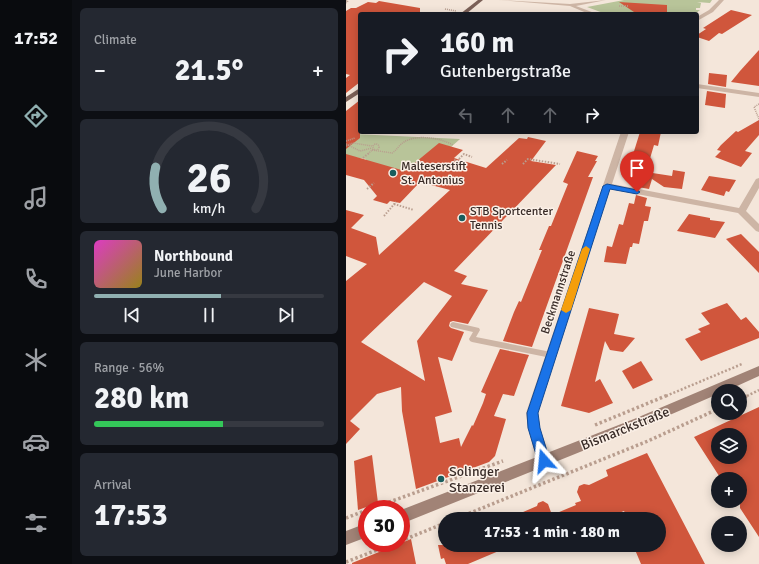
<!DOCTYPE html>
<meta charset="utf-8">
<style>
:root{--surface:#171b24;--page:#242831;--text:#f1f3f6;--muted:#9ea1a6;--line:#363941;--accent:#90b0b1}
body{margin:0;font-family:Signika,sans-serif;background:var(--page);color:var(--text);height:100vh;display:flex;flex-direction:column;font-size:15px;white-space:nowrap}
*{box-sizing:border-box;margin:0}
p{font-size:13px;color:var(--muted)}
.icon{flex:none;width:22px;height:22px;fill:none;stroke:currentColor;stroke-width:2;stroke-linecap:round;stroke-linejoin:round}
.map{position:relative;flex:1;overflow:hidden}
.sheet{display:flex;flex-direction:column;gap:8px;padding:8px;background:#0d0f14;width:274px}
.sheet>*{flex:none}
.top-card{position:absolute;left:12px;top:12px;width:341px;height:122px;border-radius:4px;box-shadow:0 2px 10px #0003;background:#171b24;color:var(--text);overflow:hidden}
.tools{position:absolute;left:365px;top:384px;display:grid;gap:8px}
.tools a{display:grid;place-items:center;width:36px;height:36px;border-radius:50%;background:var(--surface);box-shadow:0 2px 10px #0003;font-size:20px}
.speed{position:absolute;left:12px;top:500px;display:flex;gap:8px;font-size:20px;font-weight:700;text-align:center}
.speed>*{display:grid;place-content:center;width:52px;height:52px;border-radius:50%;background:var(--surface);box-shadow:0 2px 10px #0003;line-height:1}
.speed .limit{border:6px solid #d22;background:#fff;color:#111}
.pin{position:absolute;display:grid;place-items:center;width:34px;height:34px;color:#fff;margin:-41px -17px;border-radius:50% 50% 50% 0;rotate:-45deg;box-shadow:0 0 4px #0007}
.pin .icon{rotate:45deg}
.me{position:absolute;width:44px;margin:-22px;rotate:342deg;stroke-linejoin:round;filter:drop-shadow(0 0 3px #0008)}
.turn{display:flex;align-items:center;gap:14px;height:84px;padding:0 16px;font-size:18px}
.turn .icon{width:52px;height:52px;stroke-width:2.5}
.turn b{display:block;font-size:28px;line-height:34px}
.lanes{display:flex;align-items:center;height:38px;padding:0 16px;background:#0003;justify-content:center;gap:20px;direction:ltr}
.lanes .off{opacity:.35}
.big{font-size:30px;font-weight:700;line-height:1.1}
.sheet .card{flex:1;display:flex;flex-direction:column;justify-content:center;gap:6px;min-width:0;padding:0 14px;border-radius:6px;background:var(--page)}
.sheet .dial{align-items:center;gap:0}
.dial svg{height:104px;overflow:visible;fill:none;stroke:var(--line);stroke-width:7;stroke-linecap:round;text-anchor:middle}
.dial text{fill:var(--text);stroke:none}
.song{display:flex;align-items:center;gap:12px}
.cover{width:48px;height:48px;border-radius:6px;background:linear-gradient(135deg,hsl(310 70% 55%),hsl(50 70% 35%))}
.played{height:4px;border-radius:2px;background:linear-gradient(90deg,var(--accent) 55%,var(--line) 55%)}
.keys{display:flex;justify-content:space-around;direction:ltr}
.heat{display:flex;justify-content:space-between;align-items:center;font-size:22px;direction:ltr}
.charge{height:6px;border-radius:3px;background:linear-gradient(90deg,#34c759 56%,var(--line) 0)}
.trip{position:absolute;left:92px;top:512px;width:228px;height:40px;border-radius:20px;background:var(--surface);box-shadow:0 2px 10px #0003;font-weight:700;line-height:40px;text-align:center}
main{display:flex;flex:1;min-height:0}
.menu{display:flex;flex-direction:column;width:72px;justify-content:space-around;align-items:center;background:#090b0e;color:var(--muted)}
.menu .icon{width:28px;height:28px}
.menu .current{color:var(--accent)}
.menu b{font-size:18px;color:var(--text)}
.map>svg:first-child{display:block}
.green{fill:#b8c499}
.building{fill:#d0563c;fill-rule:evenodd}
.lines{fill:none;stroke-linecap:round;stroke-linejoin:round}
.path-far3{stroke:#b99e8f;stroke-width:1.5;stroke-dasharray:1 1;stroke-linecap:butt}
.path-far2{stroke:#b99e8f;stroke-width:2;stroke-dasharray:1.5 1.5;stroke-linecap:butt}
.path-far1{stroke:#b99e8f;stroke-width:2.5;stroke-dasharray:2 2;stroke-linecap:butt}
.path{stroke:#b99e8f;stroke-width:3.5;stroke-dasharray:2.5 2.5;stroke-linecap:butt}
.lane{fill:#cdb5a5;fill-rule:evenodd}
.street{fill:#cdb5a5;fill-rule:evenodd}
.secondary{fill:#a18376;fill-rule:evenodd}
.primary{fill:#7b6057;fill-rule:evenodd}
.route{fill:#1a73e8;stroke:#114b97}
.slow{fill:#f59e0b}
.poi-dot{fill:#195d5d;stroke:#fbf0e7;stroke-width:1.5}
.labels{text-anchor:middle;stroke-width:3;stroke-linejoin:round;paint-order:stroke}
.poi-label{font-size:12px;fill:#382b27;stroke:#fbf0e7;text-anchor:start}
.street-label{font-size:12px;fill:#382b27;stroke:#fbf0e7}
.near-street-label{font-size:14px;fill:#382b27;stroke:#fbf0e7}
.near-poi-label{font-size:14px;fill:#382b27;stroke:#fbf0e7;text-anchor:start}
</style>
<main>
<nav class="menu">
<b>17:52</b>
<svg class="icon current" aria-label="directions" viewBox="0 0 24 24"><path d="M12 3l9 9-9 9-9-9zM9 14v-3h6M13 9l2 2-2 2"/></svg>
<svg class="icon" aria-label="music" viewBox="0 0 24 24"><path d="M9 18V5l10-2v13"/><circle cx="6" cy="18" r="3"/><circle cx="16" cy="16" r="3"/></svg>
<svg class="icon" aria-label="phone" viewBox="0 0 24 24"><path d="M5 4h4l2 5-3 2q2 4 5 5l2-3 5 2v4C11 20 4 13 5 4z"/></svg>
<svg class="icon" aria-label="climate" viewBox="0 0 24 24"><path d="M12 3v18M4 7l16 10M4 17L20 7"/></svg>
<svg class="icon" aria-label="car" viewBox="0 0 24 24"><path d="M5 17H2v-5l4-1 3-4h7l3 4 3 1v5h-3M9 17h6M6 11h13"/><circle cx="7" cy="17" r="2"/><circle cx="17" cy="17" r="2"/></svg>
<svg class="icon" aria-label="filters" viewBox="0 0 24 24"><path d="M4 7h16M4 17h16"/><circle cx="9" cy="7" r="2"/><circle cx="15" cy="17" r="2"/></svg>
</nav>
<section class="sheet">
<div class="card"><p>Climate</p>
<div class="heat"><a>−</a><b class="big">21.5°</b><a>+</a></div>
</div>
<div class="card dial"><svg viewBox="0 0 100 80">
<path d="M14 69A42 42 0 1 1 86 69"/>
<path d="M14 69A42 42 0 0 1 9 37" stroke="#90b0b1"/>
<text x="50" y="56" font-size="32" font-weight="700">26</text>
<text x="50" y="72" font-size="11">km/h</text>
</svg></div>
<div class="card">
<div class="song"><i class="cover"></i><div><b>Northbound</b><p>June Harbor</p></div></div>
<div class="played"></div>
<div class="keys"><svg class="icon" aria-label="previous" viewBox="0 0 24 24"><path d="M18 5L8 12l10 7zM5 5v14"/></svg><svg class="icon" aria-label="pause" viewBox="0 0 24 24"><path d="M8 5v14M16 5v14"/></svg><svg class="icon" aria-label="next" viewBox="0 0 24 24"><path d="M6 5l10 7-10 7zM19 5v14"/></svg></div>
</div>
<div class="card"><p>Range · 56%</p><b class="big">280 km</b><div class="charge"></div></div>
<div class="card"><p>Arrival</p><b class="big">17:53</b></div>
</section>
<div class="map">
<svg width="413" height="564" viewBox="0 0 413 564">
<rect width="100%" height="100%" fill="#f4e6da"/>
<!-- green -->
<g class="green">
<polygon points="278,0 366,0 364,3 351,2 355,3 354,8 350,8 350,10 354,10 349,14 260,14 241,7"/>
<path d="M0,133l8,1 106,5 -9,8c-12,-4 -13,-2 -21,5 -4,4 -8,5 -12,11l-2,-1 -9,10 -42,-11 1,-2 -20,-3z"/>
</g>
<!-- building -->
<g class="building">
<polygon points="33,1 74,8 74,14 14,14 14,82 0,93 0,78 4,75 0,74 0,11 5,8 10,8 22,2 30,3"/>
<polygon points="273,2 321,5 321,14 291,14"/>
<polygon points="385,10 406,15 376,34 373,33 363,41 351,37 351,35 360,29 357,28"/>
<polygon points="413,50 413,86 385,82 394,71"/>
<polygon points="363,73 381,75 380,87 362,84"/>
<polygon points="361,91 380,94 379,108 359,105"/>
<polygon points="14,100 14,138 0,149 0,111"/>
<polygon points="413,120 413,135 399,151 406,153 395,167 369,157 375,151 371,150 375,145 390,131 392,132"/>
<polygon points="294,132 315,132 312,146 308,145 300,172 326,176 327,170 339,172 336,189 318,187 306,179 303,189 292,187 294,182 279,180"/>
<path d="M182,137l18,4 -15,20 25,4 -102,106 13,5 -6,8 27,6 -20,34 -15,-3 -3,1 -1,4 2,2 13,4 -12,29 -14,-4 14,55 -17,5 5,26 19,-5 2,9 11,-22 1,1 10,-23 3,-9 -5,-2 19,-43 29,6 -2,5 -13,36 -11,-2 -9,22 12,3 -11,37 -6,6 -73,27 -14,-78 -1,-24 -24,7 -27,27 10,8 -14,15v-163l21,-17 -21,-8v-46l18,5 -13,13 25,9 3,18 71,-65 -30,-8 -20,21 -10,-2 -3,3 -14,-4 4,-4 -13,-16 -18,-5v-21l59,17 34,-28 24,7 -9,8 32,10 33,-30 8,1zM78,282l28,14 -35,45 8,40 -64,-39z"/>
<polygon points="231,151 252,156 249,161 251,161 242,177 247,177 186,347 157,341 168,312 173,301 175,302 196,250 193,250 203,226 205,226 222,184 217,182"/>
<polygon points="363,176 390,180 383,192 380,191 378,196 355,190"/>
<polygon points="290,195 301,198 299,206 305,207 302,221 298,221 293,244 287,243 286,247 284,247 280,264 258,262 261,246 266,247 273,224 277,225 283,203 288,204"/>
<polygon points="343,214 364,218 364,220 379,222 369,238 331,231"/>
<polygon points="395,234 413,252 413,273 380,239"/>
<polygon points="381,303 395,320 400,317 413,332 413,338 355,361 339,339 355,332 352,329 364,324 355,313"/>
<polygon points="243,308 273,314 268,334 289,338 277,352 264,350 259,341 249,382 254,379 267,403 243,413 215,406"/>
<polygon points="295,361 307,380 287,389 276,371"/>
<path d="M413,407v130l-19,-29v-29h-19l-27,-42zM372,435h22v22h-22z"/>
<polygon points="301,453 359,564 295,564 287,545 313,545 313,519 282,519 278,511 258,519 161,519 191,506 192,503 197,501 202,504 206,515 230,505 229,503 235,501 231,492 233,486 238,484 243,485 262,476 260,470"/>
<polygon points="26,455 32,503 12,510 8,461"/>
<polygon points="65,539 70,564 6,564 6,563"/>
<polygon points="92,545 167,545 122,564 100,564 98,558 95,559"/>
</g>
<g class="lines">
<!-- path-far3 -->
<g class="path-far3">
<polyline points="0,1 2,1 0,3"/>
<polyline points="273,6 282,6"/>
<polyline points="99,9 110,11"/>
<polyline points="413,104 408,107 413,119"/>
<polyline points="0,141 9,138"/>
<circle cx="30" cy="147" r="3"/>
<polyline points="0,144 14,151 26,148"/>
<polyline points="0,146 7,143 26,146"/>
<path d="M26,150l20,3c5,-3 7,-8 12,-11 12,-8 37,-4 49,3"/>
<polyline points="22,154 27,149"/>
</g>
<!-- path-far2 -->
<g class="path-far2">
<polyline points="17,158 23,153"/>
<polyline points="108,160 111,161 118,154 126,157"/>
<polyline points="156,164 161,160"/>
<polyline points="177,164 182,159 214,164"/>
<polyline points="21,189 28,183"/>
<polyline points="48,204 68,210"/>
<polyline points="38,216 50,202"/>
</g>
<!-- path-far1 -->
<g class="path-far1">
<polyline points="320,396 396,364"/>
<polyline points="401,396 413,390"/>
</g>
<!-- path -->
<g class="path">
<polyline points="394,399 403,395"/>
<polyline points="249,425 322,395"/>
<polyline points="24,509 157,461"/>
<polyline points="0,518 21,510"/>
<polyline points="109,519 302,441 372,409"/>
<polyline points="55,541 99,523"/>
<polyline points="0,562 49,543"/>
</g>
<!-- lane -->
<polygon class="lane" points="107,322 133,328 134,330 130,337 205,352 207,353 208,355 207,357 205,358 126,342 124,341 123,339 127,332 105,327 104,325 105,323"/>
<!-- street -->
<g class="street">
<polygon points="152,0 224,4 260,0 230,6 251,14 243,14 224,6"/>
<polygon points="373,0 378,0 367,12 351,21 351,17 363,10"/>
<polygon points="351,84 413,93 413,97 351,88"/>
<polygon points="275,132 283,132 266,184 393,208 410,179 413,178 413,188 400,211 413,224 413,232 410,231 392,213 264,189 192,413 194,428 205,461 203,466 198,468 193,466 191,461 182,428 180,413"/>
</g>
<!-- secondary -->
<g class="secondary">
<polygon points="413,366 413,376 380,391 372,391 372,394 296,427 55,524 55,510 288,419"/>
<polygon points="21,523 21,537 0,545 0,531"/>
</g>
<!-- primary -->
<g class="primary">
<polygon points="132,0 137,0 120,14 114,14"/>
<polygon points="14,88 14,93 0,102 0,97"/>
</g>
</g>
<!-- route -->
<polygon class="route" points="261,184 291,190 294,192 291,194 264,189 192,413 194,428 204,461 202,465 198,467 194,465 192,461 182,428 181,413 257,186"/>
<!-- slow -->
<polygon class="slow" points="240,246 244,249 225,310 220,313 215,310 236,249"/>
<!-- markers -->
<g class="poi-dot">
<circle cx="47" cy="173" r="4"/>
<circle cx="116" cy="218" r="4"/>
<circle cx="95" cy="479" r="4"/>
</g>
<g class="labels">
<!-- poi labels -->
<g class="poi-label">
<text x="55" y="170">Malteserstift<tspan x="55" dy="14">St. Antonius</tspan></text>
<text x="124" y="215">STB Sportcenter<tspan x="124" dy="14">Tennis</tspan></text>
</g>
<!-- street labels -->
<g class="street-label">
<text transform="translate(212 292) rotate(-72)" y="4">Beckmannstraße</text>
</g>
<!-- near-street labels -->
<g class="near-street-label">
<text transform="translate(279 428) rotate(-22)" y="5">Bismarckstraße</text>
</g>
<!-- near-poi labels -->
<g class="near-poi-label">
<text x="103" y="476">Solinger<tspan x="103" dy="16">Stanzerei</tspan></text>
</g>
</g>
</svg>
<div class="tools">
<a><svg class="icon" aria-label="search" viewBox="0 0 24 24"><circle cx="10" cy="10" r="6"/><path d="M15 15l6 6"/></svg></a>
<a><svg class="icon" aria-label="layers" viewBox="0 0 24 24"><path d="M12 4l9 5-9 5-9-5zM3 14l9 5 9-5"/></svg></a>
<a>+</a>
<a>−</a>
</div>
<div class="speed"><div class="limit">30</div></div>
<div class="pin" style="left:291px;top:192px;background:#d93025"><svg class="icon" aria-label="arrive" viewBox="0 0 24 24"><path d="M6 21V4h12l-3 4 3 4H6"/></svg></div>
<svg class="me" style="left:198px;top:461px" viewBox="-20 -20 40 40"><path d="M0-17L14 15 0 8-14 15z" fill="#1a73e8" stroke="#fff" stroke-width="4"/></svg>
<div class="trip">17:53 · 1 min · 180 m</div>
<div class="top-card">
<div class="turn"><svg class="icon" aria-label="right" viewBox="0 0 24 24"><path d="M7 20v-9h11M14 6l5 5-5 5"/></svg><div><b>160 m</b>Gutenbergstraße</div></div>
<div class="lanes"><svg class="icon off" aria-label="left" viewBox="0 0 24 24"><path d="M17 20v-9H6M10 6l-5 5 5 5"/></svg><svg class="icon off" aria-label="ahead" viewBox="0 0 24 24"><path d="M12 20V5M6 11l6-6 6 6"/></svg><svg class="icon off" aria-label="ahead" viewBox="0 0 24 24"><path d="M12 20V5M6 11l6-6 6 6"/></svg><svg class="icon" aria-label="right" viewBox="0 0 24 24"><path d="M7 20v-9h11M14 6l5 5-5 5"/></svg></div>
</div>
</div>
</main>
